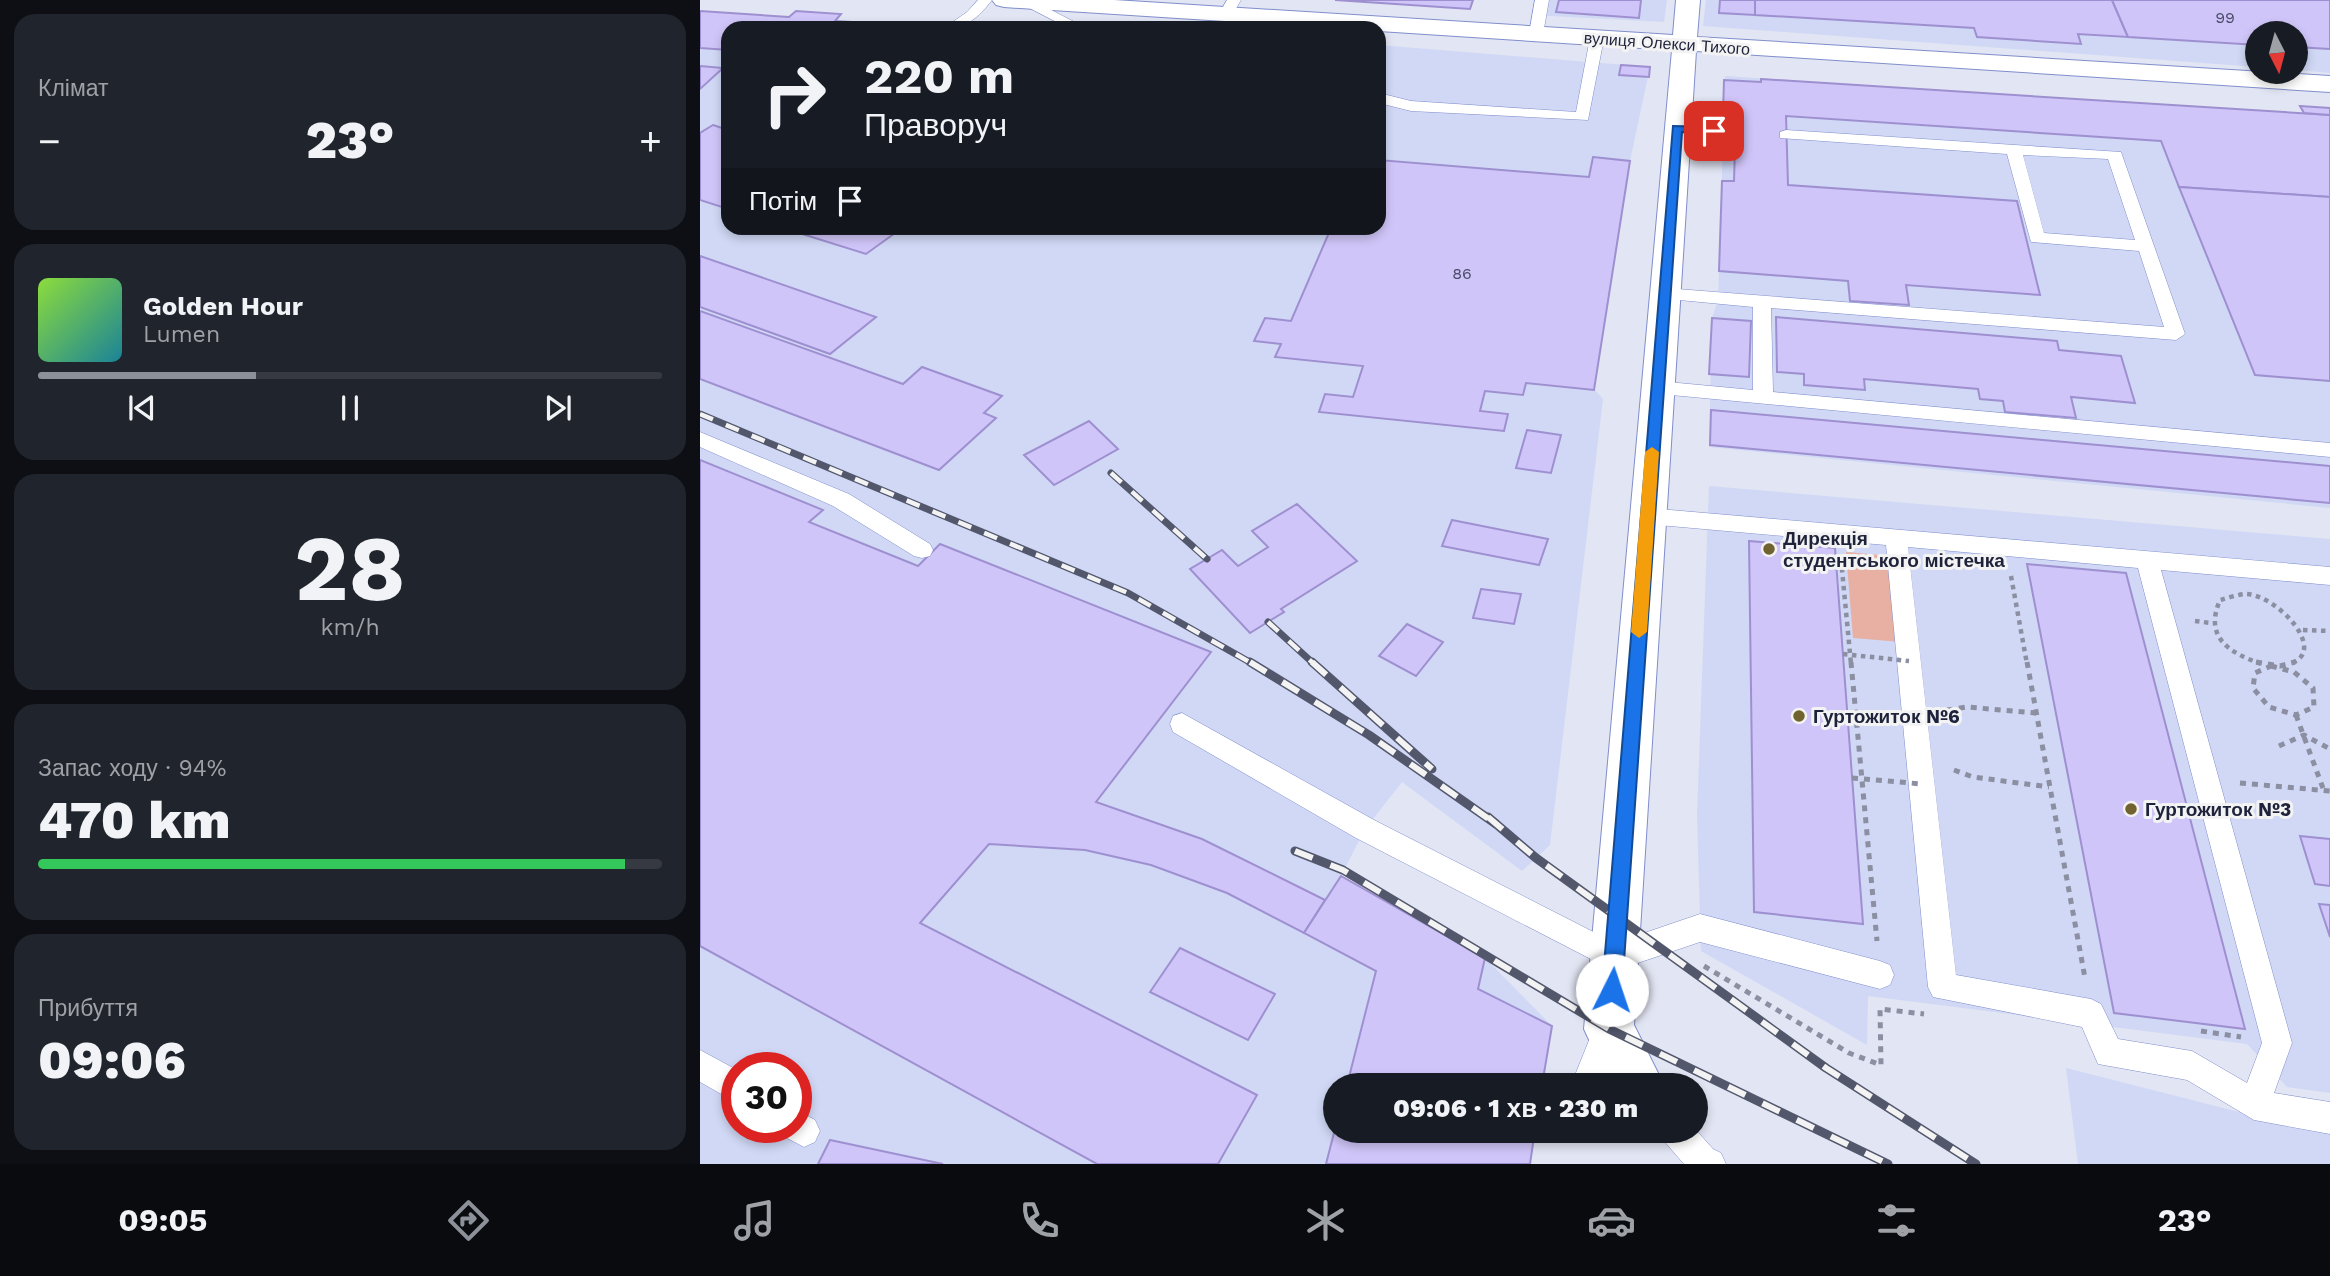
<!DOCTYPE html>
<html lang="uk">
<meta charset="utf-8">
<style>
:root{--surface:#171b24;--page:#20242c;--text:#f1f3f6;--muted:#9ea1a6;--line:#363941;--accent:#8c9099}
body{margin:0;font-family:"Work Sans",sans-serif;background:var(--page);color:var(--text);height:100vh;display:flex;flex-direction:column;font-size:26px;white-space:nowrap}
*{box-sizing:border-box;margin:0}
p{font-size:23px;color:var(--muted)}
.icon{flex:none;width:38px;height:38px;fill:none;stroke:currentColor;stroke-width:2;stroke-linecap:round;stroke-linejoin:round}
.map{position:relative;flex:1;overflow:hidden}
.sheet{display:flex;flex-direction:column;gap:14px;padding:14px;background:#0d0f14;width:700px}
.sheet>*{flex:none}
.banner{position:absolute;left:21px;top:21px;width:665px;height:214px;border-radius:21px;box-shadow:0 4px 10px #0003;background:#171b24;color:var(--text);overflow:hidden}
.needle{width:46px;rotate:174deg}
.buttons{position:absolute;left:1545px;top:21px;display:grid;gap:14px}
.buttons a{display:grid;place-items:center;width:63px;height:63px;border-radius:50%;background:var(--surface);box-shadow:0 4px 10px #0003;font-size:35px}
.speed{position:absolute;left:21px;top:1052px;display:flex;gap:14px;font-size:35px;font-weight:700;text-align:center}
.speed>*{display:grid;place-content:center;width:91px;height:91px;border-radius:50%;background:var(--surface);box-shadow:0 4px 10px #0003;line-height:1}
.speed .limit{border:10px solid #d22;background:#fff;color:#111}
.pin{position:absolute;display:grid;place-items:center;width:60px;height:60px;color:#fff;margin:-30px;border-radius:14px;box-shadow:0 4px 10px #0006}
.me{position:absolute;width:77px;margin:-38px;rotate:4deg;stroke-linejoin:round;filter:drop-shadow(0 0 5px #0008)}
.turn{display:flex;align-items:center;gap:24px;height:147px;padding:0 28px;font-size:32px}
.turn .icon{width:91px;height:91px;stroke-width:2.5}
.turn b{display:block;font-size:49px;line-height:60px}
.then{display:flex;align-items:center;height:66px;padding:0 28px;background:#0003;gap:14px;font-size:26px}
.big{font-size:52px;font-weight:800;line-height:1.1}
.sheet .card{flex:1;display:flex;flex-direction:column;justify-content:center;gap:10px;min-width:0;padding:0 24px;border-radius:21px;background:var(--page)}
.sheet .dial{align-items:center;gap:0}
.dial b{font-size:91px;line-height:1}
.song{display:flex;align-items:center;gap:21px}
.cover{width:84px;height:84px;border-radius:10px;background:linear-gradient(135deg,hsl(90 70% 55%),hsl(190 70% 35%))}
.played{height:7px;border-radius:4px;background:linear-gradient(90deg,var(--accent) 35%,var(--line) 35%)}
.keys{display:flex;justify-content:space-around;direction:ltr}
.heat{display:flex;justify-content:space-between;align-items:center;font-size:38px;direction:ltr}
.charge{height:10px;border-radius:5px;background:linear-gradient(90deg,#34c759 94%,var(--line) 0)}
.trip{position:absolute;left:623px;top:1073px;width:385px;height:70px;border-radius:35px;background:var(--surface);box-shadow:0 4px 10px #0003;font-weight:800;line-height:70px;text-align:center}
.tabs{display:flex;height:112px;justify-content:space-around;align-items:center;background:#090b0e;color:var(--muted)}
.tabs .icon{width:49px;height:49px}
.tabs .current{color:var(--accent)}
.tabs b{font-size:32px;color:var(--text)}
main{display:flex;flex:1;min-height:0}
.map>svg:first-child{display:block}
.built{fill:#d0d8f5;fill-rule:evenodd}
.green{fill:#e7b0a2}
.building{fill:#d0c5f8;stroke:#9e90d0;stroke-width:2}
.lines{fill:none;stroke-linecap:round;stroke-linejoin:round}
.service-casing{stroke:#808ecc;stroke-width:1}
.minor-casing{stroke:#808ecc;stroke-width:2}
.path-far1{stroke:#8b8fa1;stroke-width:4.5;stroke-dasharray:4.5 4.5;stroke-linecap:butt}
.path{stroke:#8b8fa1;stroke-width:5;stroke-dasharray:6 6;stroke-linecap:butt}
.service{fill:#fff;fill-rule:evenodd}
.minor{fill:#fff;fill-rule:evenodd}
.rail-far1-casing{stroke:#52576c;stroke-width:7}
.rail-casing{stroke:#52576c;stroke-width:9}
.rail-far1{stroke:#f3f3f3;stroke-width:4.5;stroke-dasharray:14;stroke-linecap:butt}
.rail{stroke:#f3f3f3;stroke-width:6;stroke-dasharray:19;stroke-linecap:butt}
.path-bridge-far1{stroke:#8b8fa1;stroke-width:4.5;stroke-dasharray:4.5 4.5;stroke-linecap:butt}
.path-bridge{stroke:#8b8fa1;stroke-width:5;stroke-dasharray:6 6;stroke-linecap:butt}
.route{fill:#1a73e8;stroke:#114b97;stroke-width:2}
.slow{fill:#f59e0b}
.poi-dot{fill:#716330;stroke:#f3f3f3;stroke-width:2.5}
.labels{text-anchor:middle;stroke-width:6;stroke-linejoin:round;paint-order:stroke}
.number-label{font-size:16px;fill:#4a4c6a}
.far-street-label{font-size:16px;fill:#1e233b;stroke:#f3f3f3}
.poi-label{font-size:19px;font-weight:bold;fill:#1e233b;stroke:#f3f3f3;text-anchor:start}
</style>
<main>
<section class="sheet">
<div class="card"><p>Клімат</p>
<div class="heat"><a>−</a><b class="big">23°</b><a>+</a></div>
</div>
<div class="card">
<div class="song"><i class="cover"></i><div><b>Golden Hour</b><p>Lumen</p></div></div>
<div class="played"></div>
<div class="keys"><svg class="icon" aria-label="previous" viewBox="0 0 24 24"><path d="M18 5L8 12l10 7zM5 5v14"/></svg><svg class="icon" aria-label="pause" viewBox="0 0 24 24"><path d="M8 5v14M16 5v14"/></svg><svg class="icon" aria-label="next" viewBox="0 0 24 24"><path d="M6 5l10 7-10 7zM19 5v14"/></svg></div>
</div>
<div class="card dial"><b>28</b><p>km/h</p></div>
<div class="card"><p>Запас ходу · 94%</p><b class="big">470 km</b><div class="charge"></div></div>
<div class="card"><p>Прибуття</p><b class="big">09:06</b></div>
</section>
<div class="map">
<svg width="1630" height="1164" viewBox="0 0 1630 1164">
<rect width="100%" height="100%" fill="#e2e5f3"/>
<!-- built -->
<g class="built">
<polygon points="835,0 967,0 964,22 832,15"/>
<polygon points="1006,0 1630,0 1630,73 1596,70 1596,33 1558,33 1557,67 1003,26"/>
<path d="M0,11l89,6 7,-6 45,3 -4,7 83,5 5,-5 94,7h-291v200h651v-183l271,22 -20,94 -36,228 9,10 -53,446 -28,26 -120,-89 -37,47 -24,47 144,82 67,68 -10,59h-207v45l200,1 -5,33h-830zM37,1068h59v59h-59z"/>
<polygon points="1025,76 1630,115 1630,508 1009,447 1012,318 1018,300 1019,271"/>
<polygon points="1009,486 1630,539 1630,1093 1587,1087 1547,1044 1168,996 1167,1045 1001,951 997,815"/>
<polygon points="1366,1068 1547,1114 1630,1125 1630,1164 1378,1164"/>
</g>
<!-- green -->
<polygon class="green" points="1146,552 1191,556 1201,642 1153,638"/>
<!-- building -->
<g class="building">
<polygon points="635,0 773,0 770,9"/>
<polygon points="859,0 941,0 939,18 856,12"/>
<polygon points="1020,0 1055,0 1055,15 1019,13"/>
<polygon points="1055,0 1412,0 1428,37 1378,34 1381,44 1277,37 1274,28 1055,15"/>
<polygon points="1412,0 1630,0 1630,49 1596,47 1596,33 1558,33 1558,45 1428,37"/>
<polygon points="0,11 89,17 96,11 141,14 135,21 220,26 28,28 28,50 0,48"/>
<polygon points="260,22 319,28 255,28"/>
<polygon points="921,65 950,67 949,77 919,75"/>
<polygon points="0,66 23,68 0,89"/>
<polygon points="1061,79 1630,115 1630,197 1479,187 1461,141 1086,116 1088,185 1317,201 1340,295 1206,285 1209,305 1150,301 1148,281 1019,271 1022,181 1034,181 1036,113 1023,113 1024,80 1061,82"/>
<polygon points="1600,106 1630,108 1630,115 1604,113"/>
<polygon points="13,125 28,130 28,209 0,200 0,133"/>
<polygon points="893,157 930,161 894,390 826,383 823,395 785,391 780,411 808,414 804,431 619,412 625,394 653,397 663,366 575,357 581,344 554,341 565,318 591,321 631,228 679,228 679,160 889,177"/>
<polygon points="1479,187 1630,197 1630,381 1555,375"/>
<polygon points="83,228 202,228 166,254"/>
<polygon points="0,256 176,317 130,354 0,307"/>
<polygon points="0,311 203,384 222,367 302,396 284,413 296,418 239,470 0,379"/>
<polygon points="1076,317 1357,341 1359,350 1421,356 1435,403 1371,397 1376,418 1305,412 1303,401 1280,399 1278,389 1164,379 1165,390 1104,385 1104,374 1077,372"/>
<polygon points="1012,318 1051,321 1049,377 1009,374"/>
<polygon points="1011,410 1630,466 1630,503 1010,445"/>
<polygon points="389,421 418,449 354,485 324,455"/>
<polygon points="827,430 861,435 851,473 816,468"/>
<polygon points="0,460 123,510 109,522 218,566 240,544 511,652 396,802 502,839 625,900 604,933 527,893 451,865 385,850 289,844 220,923 557,1095 518,1164 397,1164 0,946"/>
<polygon points="597,504 657,561 581,609 584,612 550,633 490,569 522,550 538,566 568,547 552,531"/>
<polygon points="752,520 848,539 839,565 742,546"/>
<polygon points="1049,541 1135,548 1163,924 1054,912"/>
<polygon points="1327,564 1426,573 1545,1029 1414,1013"/>
<polygon points="781,589 821,594 814,624 773,618"/>
<polygon points="707,624 743,642 716,676 679,656"/>
<polygon points="1600,836 1630,839 1630,886 1615,884"/>
<polygon points="641,876 785,958 778,989 852,1026 842,1085 647,1085 676,971 604,933"/>
<polygon points="1619,904 1630,905 1630,937"/>
<polygon points="480,948 575,994 548,1040 450,992"/>
<polygon points="635,1129 635,1130 835,1130 830,1164 626,1164"/>
<polygon points="130,1140 243,1164 118,1164"/>
</g>
<g class="lines">
<!-- service casing -->
<g class="service-casing">
<g id="service">
<path d="M278,0h14c-14,18 -25,28 -48,28l23,-16z"/>
<polygon points="314,0 332,0 386,28 368,28"/>
<polygon points="527,0 541,0 531,17 526,18 519,14"/>
<polygon points="835,0 849,0 843,34 836,38 829,34"/>
<polygon points="897,34 904,38 888,120 711,111 679,103 679,93 711,101 876,112 890,38"/>
<polygon points="977,123 1034,126 1042,131 1034,136 971,131 971,125"/>
<path d="M1086,130l335,22 64,182 -9,6 -405,-32 2,84 557,51v14l-680,-64 -3,-5 10,-7 96,9v-83l-95,-9 -3,-4 3,-4 6,-2 500,39 -25,-76 -108,-9 -24,-88 -227,-16v-6zM1323,155l85,4 27,81 -91,-7z"/>
<polygon points="0,432 149,494 230,544 233,550 230,556 222,558 214,556 133,506 0,447"/>
<path d="M947,508l683,59v18l-169,-15 131,473 -18,50 56,9v32l-76,-14 -67,-40 -89,-16 -16,-37 -149,-30 -5,-10 -42,-442 -239,-21 -8,-2 -3,-6 3,-6zM1208,547l230,21 124,475 -15,40 -55,-32 -74,-12 -17,-35 -10,-5 -135,-24z"/>
<polygon points="482,713 674,820 915,943 1000,914 1180,961 1190,965 1194,975 1190,985 1180,989 1000,942 914,971 656,838 473,732 470,724 473,716"/>
<polygon points="909,1014 920,1018 924,1029 901,1085 871,1085 898,1018"/>
<polygon points="0,1050 37,1070 37,1103 0,1082"/>
<polygon points="96,1110 115,1120 120,1131 115,1142 104,1147 85,1137 81,1127 96,1127"/>
<polygon points="960,1130 996,1130 1013,1149 1021,1153 1026,1164 984,1164 964,1141"/>
</g>
</g>
<!-- minor casing -->
<g class="minor-casing">
<polygon id="minor" points="292,0 414,0 973,35 976,0 1000,0 997,37 1630,76 1630,92 996,51 934,1025 964,1085 910,1085 884,1029 972,50 679,31 679,28 634,28 304,7 296,5"/>
</g>
<!-- path-far1 -->
<g class="path-far1">
<polyline points="1141,559 1151,664"/>
<polyline points="1311,576 1327,664"/>
<polyline points="1495,621 1511,623"/>
<polyline points="1603,630 1630,631"/>
<path d="M1561,664c-33,-12 -57,-27 -41,-64 8,-2 19,-6 27,-6 31,2 83,58 42,70"/>
</g>
<!-- path -->
<g class="path">
<polyline points="1151,662 1177,941"/>
<polyline points="1327,662 1385,978"/>
<polyline points="1556,662 1580,666 1595,662"/>
<polygon points="1571,666 1594,672 1613,688 1614,707 1596,715 1569,707 1553,688 1555,673"/>
<polyline points="1247,710 1267,707 1336,713"/>
<polyline points="1596,715 1624,791"/>
<polyline points="1579,746 1604,735 1630,749"/>
<polyline points="1254,770 1273,777 1349,787"/>
<polyline points="1540,783 1630,791"/>
<polyline points="1004,966 1149,1053 1181,1065 1180,1009 1224,1014"/>
<polyline points="1501,1031 1541,1037"/>
</g>
<!-- service -->
<use href="#service" class="service"/>
<!-- minor -->
<use href="#minor" class="minor"/>
<!-- rail-far1 casing -->
<g class="rail-far1-casing">
<g id="rail-far1">
<polyline points="0,414 428,593 553,664"/>
<polyline points="411,473 507,559"/>
<polyline points="568,622 614,664"/>
</g>
</g>
<!-- rail casing -->
<g class="rail-casing">
<g id="rail">
<polyline points="550,662 669,735 796,824"/>
<polyline points="612,662 732,769"/>
<polyline points="788,817 836,858 1126,1068 1276,1164"/>
<polyline points="595,851 643,870 909,1029 1188,1164"/>
</g>
</g>
<!-- rail-far1 -->
<use href="#rail-far1" class="rail-far1"/>
<!-- rail -->
<use href="#rail" class="rail"/>
<!-- path-bridge-far1 -->
<polyline class="path-bridge-far1" points="1143,654 1209,661"/>
<!-- path-bridge -->
<polyline class="path-bridge" points="1152,778 1222,784"/>
</g>
<!-- route -->
<polygon class="route" points="973,126 1014,127 1019,131 1014,134 982,132 922,990 919,997 912,1000 905,997 902,990"/>
<!-- slow -->
<polygon class="slow" points="952,447 959,452 947,632 939,638 931,632 945,452"/>
<!-- markers -->
<g class="poi-dot">
<circle cx="1069" cy="549" r="7"/>
<circle cx="1099" cy="716" r="7"/>
<circle cx="1431" cy="809" r="7"/>
</g>
<g class="labels">
<!-- number labels -->
<g class="number-label">
<text x="1525" y="23">99</text>
<text x="762" y="279">86</text>
</g>
<!-- far-street labels -->
<g class="far-street-label">
<text transform="translate(967 43) rotate(4)" y="6">вулиця Олекси Тихого</text>
</g>
<!-- poi labels -->
<g class="poi-label">
<text x="1083" y="545">Дирекція<tspan x="1083" dy="22">студентського містечка</tspan></text>
<text x="1113" y="723">Гуртожиток №6</text>
<text x="1445" y="816">Гуртожиток №3</text>
</g>
</g>
</svg>
<div class="buttons">
<a><svg class="needle" viewBox="-14 -14 28 28"><path d="M0-13l5 13h-10z" fill="#e53935"/><path d="M0 13l5-13h-10z" fill="#9ea1a6"/></svg></a>
</div>
<div class="speed"><div class="limit">30</div></div>
<div class="pin" style="left:1014px;top:131px;background:#d93025"><svg class="icon" aria-label="arrive" viewBox="0 0 24 24"><path d="M6 21V4h12l-3 4 3 4H6"/></svg></div>
<svg class="me" style="left:912px;top:990px" viewBox="-20 -20 40 40"><circle r="19" fill="#fff"/><path d="M0-13L10 11 0 6-10 11z" fill="#1a73e8"/></svg>
<div class="trip">09:06 · 1 хв · 230 m</div>
<div class="banner">
<div class="turn"><svg class="icon" aria-label="right" viewBox="0 0 24 24"><path d="M7 20v-9h11M14 6l5 5-5 5"/></svg><div><b>220 m</b>Праворуч</div></div>
<div class="then">Потім<svg class="icon" aria-label="arrive" viewBox="0 0 24 24"><path d="M6 21V4h12l-3 4 3 4H6"/></svg></div>
</div>
</div>
</main>
<nav class="tabs">
<b>09:05</b>
<svg class="icon current" aria-label="directions" viewBox="0 0 24 24"><path d="M12 3l9 9-9 9-9-9zM9 14v-3h6M13 9l2 2-2 2"/></svg>
<svg class="icon" aria-label="music" viewBox="0 0 24 24"><path d="M9 18V5l10-2v13"/><circle cx="6" cy="18" r="3"/><circle cx="16" cy="16" r="3"/></svg>
<svg class="icon" aria-label="phone" viewBox="0 0 24 24"><path d="M5 4h4l2 5-3 2q2 4 5 5l2-3 5 2v4C11 20 4 13 5 4z"/></svg>
<svg class="icon" aria-label="climate" viewBox="0 0 24 24"><path d="M12 3v18M4 7l16 10M4 17L20 7"/></svg>
<svg class="icon" aria-label="car" viewBox="0 0 24 24"><path d="M5 17H2v-5l4-1 3-4h7l3 4 3 1v5h-3M9 17h6M6 11h13"/><circle cx="7" cy="17" r="2"/><circle cx="17" cy="17" r="2"/></svg>
<svg class="icon" aria-label="filters" viewBox="0 0 24 24"><path d="M4 7h16M4 17h16"/><circle cx="9" cy="7" r="2"/><circle cx="15" cy="17" r="2"/></svg>
<b>23°</b>
</nav>
